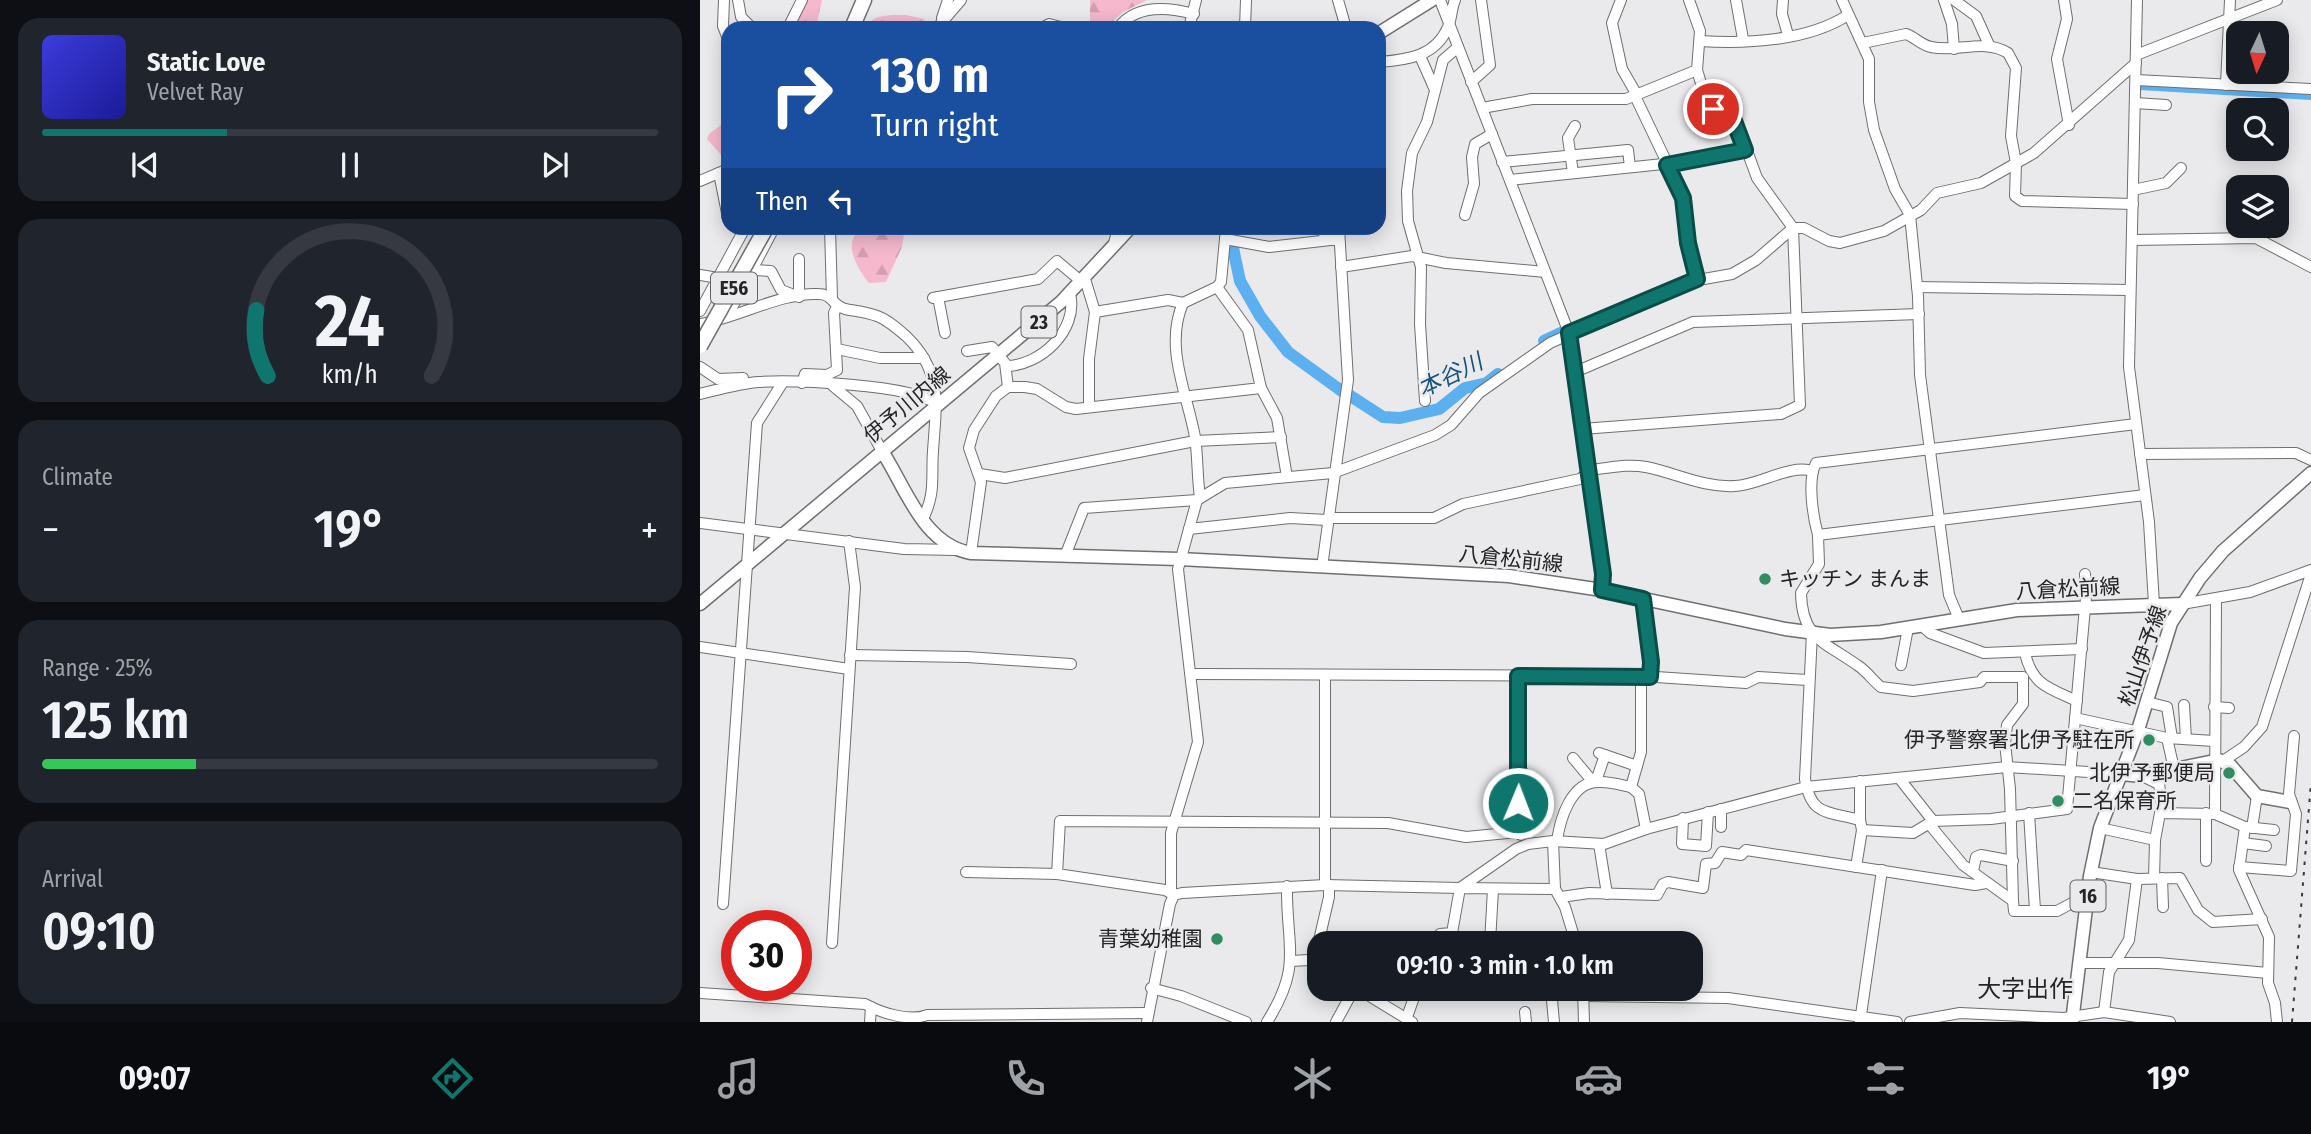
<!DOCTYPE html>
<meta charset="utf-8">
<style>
:root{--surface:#171b24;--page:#20242c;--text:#f1f3f6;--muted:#9ea1a6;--line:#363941;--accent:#0f766e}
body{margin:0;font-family:"Fira Sans Condensed","Noto Sans JP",sans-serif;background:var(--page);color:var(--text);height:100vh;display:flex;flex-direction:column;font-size:26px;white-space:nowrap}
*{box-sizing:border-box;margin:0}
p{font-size:23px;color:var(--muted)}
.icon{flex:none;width:38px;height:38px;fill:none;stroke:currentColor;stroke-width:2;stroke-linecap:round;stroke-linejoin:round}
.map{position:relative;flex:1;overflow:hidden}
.side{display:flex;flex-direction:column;gap:18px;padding:18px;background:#0d0f14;width:700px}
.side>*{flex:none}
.banner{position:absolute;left:21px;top:21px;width:665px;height:214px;border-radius:21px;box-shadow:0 4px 18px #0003;background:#1a4fa0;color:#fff;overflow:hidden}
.needle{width:46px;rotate:184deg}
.controls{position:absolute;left:1526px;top:21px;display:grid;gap:14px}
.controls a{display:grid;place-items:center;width:63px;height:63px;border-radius:14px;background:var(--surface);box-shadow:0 4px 18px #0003;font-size:35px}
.speed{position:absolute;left:21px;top:910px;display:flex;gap:14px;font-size:35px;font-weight:700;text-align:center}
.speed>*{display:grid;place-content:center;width:91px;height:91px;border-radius:50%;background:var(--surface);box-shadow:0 4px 18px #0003;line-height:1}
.speed .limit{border:10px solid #d22;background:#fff;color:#111}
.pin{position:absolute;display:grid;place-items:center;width:60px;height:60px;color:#fff;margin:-30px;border:4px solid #fff;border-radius:50%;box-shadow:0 2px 7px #0007}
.me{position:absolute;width:77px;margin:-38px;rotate:1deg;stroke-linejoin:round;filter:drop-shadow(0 0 5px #0008)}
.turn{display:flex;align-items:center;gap:24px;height:147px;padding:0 35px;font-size:32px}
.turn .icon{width:91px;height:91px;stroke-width:2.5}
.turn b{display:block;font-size:49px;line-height:60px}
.then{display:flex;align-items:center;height:66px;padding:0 35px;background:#0003;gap:14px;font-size:26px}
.big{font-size:52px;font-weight:600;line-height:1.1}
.side .tile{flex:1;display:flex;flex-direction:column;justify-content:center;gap:10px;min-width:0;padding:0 24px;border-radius:21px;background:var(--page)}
.side .dial{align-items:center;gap:0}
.dial svg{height:182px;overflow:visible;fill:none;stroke:var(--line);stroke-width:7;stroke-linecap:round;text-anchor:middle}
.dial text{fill:var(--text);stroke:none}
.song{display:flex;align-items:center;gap:21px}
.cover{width:84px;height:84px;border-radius:10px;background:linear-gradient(135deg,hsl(240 70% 55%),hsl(240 70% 35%))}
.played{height:7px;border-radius:4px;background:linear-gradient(90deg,var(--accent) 30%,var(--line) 30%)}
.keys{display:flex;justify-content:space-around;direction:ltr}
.heat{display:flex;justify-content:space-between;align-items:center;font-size:38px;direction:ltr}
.charge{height:10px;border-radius:5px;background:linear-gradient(90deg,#34c759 25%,var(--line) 0)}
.trip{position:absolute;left:607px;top:931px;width:396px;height:70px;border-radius:21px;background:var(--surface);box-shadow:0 4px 18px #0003;font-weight:600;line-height:70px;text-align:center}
.menu{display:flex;height:112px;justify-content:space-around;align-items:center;background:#090b0e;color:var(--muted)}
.menu .icon{width:49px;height:49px}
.menu .selected{color:var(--accent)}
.menu b{font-size:32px;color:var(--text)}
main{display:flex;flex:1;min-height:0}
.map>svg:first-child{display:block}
.forest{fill:url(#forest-firs)}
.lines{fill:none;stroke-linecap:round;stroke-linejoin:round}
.river{stroke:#5db0f0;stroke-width:12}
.minor-casing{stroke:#6f6e70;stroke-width:12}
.major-casing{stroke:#6f6e70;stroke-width:15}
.highway-casing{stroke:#6f6e70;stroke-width:17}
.minor{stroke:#fff;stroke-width:10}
.major{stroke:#fff;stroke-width:12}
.highway{stroke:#fff;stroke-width:14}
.rail{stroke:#3a393b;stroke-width:2;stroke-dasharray:3.5 7;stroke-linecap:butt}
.highway-bridge-casing{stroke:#6f6e70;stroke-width:17;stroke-linecap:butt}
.highway-bridge{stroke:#fff;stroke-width:14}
.route-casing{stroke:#0a4d48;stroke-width:18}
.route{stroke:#0f766e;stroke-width:12}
.poi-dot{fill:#328c61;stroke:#eaeaec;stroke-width:2.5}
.labels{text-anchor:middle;stroke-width:5;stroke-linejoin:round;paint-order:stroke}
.shield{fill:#eaeaec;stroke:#605f61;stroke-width:2}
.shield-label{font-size:19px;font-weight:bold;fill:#252426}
.street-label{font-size:21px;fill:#252426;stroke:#eaeaec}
.poi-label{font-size:21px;fill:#252426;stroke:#eaeaec;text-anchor:end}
.water-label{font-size:23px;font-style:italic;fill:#16537e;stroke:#eaeaec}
.quarter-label{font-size:24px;fill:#252426;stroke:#eaeaec}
</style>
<main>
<section class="side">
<div class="tile">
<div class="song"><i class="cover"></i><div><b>Static Love</b><p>Velvet Ray</p></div></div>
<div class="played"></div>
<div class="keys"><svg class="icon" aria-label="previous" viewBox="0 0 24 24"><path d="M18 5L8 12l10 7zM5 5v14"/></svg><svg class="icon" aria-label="pause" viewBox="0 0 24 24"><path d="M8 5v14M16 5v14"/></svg><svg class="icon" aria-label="next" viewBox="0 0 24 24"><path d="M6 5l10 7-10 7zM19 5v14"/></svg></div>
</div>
<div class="tile dial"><svg viewBox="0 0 100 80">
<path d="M14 69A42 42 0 1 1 86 69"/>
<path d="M14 69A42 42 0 0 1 9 40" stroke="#0f766e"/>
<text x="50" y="56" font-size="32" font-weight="700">24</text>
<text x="50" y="72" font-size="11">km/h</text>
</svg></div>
<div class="tile"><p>Climate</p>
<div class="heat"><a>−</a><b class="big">19°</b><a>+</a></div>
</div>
<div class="tile"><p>Range · 25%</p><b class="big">125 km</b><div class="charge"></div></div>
<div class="tile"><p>Arrival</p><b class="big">09:10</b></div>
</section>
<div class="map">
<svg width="1611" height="1022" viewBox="0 0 1611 1022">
<defs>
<pattern id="forest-firs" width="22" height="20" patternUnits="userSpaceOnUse" patternTransform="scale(1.75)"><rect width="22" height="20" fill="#f5b8cd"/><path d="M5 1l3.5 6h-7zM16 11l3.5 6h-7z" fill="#d29eb0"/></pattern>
</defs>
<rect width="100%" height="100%" fill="#eaeaec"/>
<!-- forest -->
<g class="forest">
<polygon points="105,0 122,0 116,28 91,28"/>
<polygon points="390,0 447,0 423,12 411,23 412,28 390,28"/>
<path d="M206,15l18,4 3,9h-61c7,-15 25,-13 40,-13z"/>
<polygon points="28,120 28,156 23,157 7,139 9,134"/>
<path d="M162,228h43l-3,19 -16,35 -17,1c-12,-15 -28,-41 -7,-55z"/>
</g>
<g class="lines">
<!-- river -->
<g class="river">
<polyline points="1440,84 1610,94"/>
<polyline points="532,236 532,228"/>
<polyline points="532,243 540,281 560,316 588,352 643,392"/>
<polyline points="844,341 863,332"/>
<polyline points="649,395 683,417 700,418 739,409 765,388 787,383 798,374"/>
</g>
<!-- minor casing -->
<g class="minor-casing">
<g id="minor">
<polyline points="24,0 23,26 28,39"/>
<polyline points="38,0 41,17 52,28"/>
<polyline points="638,0 646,28"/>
<polyline points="740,0 869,333 903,574 902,590"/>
<polyline points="921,0 912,23 922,69 937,95"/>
<polyline points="1036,0 1043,39"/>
<polyline points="1083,0 1082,14 1088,35"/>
<polyline points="1142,0 1169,59 1169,102 1174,130 1195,189 1210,215 1218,296 1220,375 1249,595 1259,619"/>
<polyline points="1244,0 1252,24 1254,49"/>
<polyline points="1254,0 1276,16 1289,45"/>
<polyline points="1364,0 1367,19 1357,59 1369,125"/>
<polyline points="1437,0 1429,367 1449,522 1454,604"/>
<polyline points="242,18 248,0"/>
<polyline points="88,28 102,0"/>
<polyline points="237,28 261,0"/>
<polyline points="342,28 349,24 365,28"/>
<path d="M418,28c18,-24 50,-21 76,-14"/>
<polyline points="489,28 496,0"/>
<polyline points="545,28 546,0"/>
<path d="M1000,41c47,3 108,0 148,-26"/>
<path d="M1163,43l43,-9c9,3 15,11 25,13 27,6 52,-9 77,6l8,15 -5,68 5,27 -1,33 7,5 111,3"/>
<polyline points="1436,55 1577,0"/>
<polyline points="720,56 735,90"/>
<path d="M679,62c29,-2 57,-6 69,-35 4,-9 3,-18 7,-27"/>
<polyline points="1436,80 1611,89"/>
<polyline points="771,82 790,65 781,0"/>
<polyline points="1526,85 1530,0"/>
<polyline points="935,96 979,188 997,279"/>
<polyline points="1435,103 1466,105"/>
<polyline points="782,108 832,99 926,99 997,70"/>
<polyline points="802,162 928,150 930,167"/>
<polyline points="19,173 28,218"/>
<polyline points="873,173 868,138 875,126"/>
<polyline points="810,180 963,164 971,166 1045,150"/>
<polyline points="0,181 28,169"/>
<polyline points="1433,190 1466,183 1481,168"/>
<polyline points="765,215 774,184 772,157 775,144 792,134"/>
<polyline points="130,228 132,298"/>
<polyline points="617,228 635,240"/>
<polyline points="525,239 569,247 639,239"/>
<polyline points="1433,240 1556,238 1611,267"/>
<polyline points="413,247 418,228"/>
<polyline points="641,267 712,256 746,263 845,272"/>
<polyline points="53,270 71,271 81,290 99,297 99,259"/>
<polyline points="0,275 18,278"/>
<polyline points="385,279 395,312 389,359 389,406"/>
<polyline points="1217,287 1430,290"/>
<polyline points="238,297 245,333"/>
<polyline points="233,298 338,279 357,261 382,282"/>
<polyline points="0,311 45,228"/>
<polyline points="395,312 468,300 483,303"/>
<polyline points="27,317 74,228"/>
<path d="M0,324c38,-6 81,-32 119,-30 13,0 14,12 26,15 10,2 21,3 32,7 11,4 21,13 30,21 36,35 29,69 26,114 -2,27 3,41 -10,68"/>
<polyline points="137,349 180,358 224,358"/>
<polyline points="267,351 292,347 305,363 308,387"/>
<path d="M306,366c34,0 73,-36 64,-72"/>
<polyline points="0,367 18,379 43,378"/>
<polyline points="875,372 993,322 1219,314"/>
<polyline points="102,383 105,374 127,375 137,370 134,313 137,306"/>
<polyline points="133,386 157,406 182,451"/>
<polyline points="561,388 577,418 587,477"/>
<path d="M0,394c19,-5 38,-10 58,-12 36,-2 152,2 179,22"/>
<polyline points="725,401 720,324 721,267 708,221 707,191 712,153 727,122 743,60 758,47"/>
<polyline points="882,429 1081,414 1100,405 1093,228 1057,178 1038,126 1006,100 997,70 1000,31 989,0"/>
<polyline points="1440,454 1596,453 1611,460"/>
<path d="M887,470c20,-1 38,-7 59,-3 30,6 58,21 89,19 25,-1 54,-22 78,-15"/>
<polyline points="280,474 305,478 495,441 581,437"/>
<path d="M500,497c-3,-20 -2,-40 -5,-60 -8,-44 -31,-90 -12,-134l34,-16 4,-5 5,-54"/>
<polyline points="628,518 734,518 763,504 880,479 887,474"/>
<polyline points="0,523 204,549 256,550"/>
<polyline points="489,529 590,518 627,520"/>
<path d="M1118,535c-5,-18 -11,-55 -2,-72l320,-39"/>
<polyline points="271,553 281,482 269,448 274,430 296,396 308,387 325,387 337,389 366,407 376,409 561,388 548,330 517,287"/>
<polyline points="365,556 384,508 497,500"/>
<polyline points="622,567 648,380 639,228"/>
<polyline points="1385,574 1386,607"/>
<polyline points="943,599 950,677"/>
<polyline points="1516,599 1515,814 1545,827 1539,870 1569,937 1568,983 1575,1003 1577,1022"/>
<polyline points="1482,604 1550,592 1611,570"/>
<polyline points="1222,626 1230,633 1284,653 1382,649"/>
<path d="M1112,633l-7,146c6,38 23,32 55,41l2,10 -6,37"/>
<polyline points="0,647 149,669"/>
<path d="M1325,653c7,32 24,35 52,48"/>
<polyline points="150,655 267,657 371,664"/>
<polyline points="1201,665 1208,628"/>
<polyline points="492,674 941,676 1046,683 1058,677 1108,680"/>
<path d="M818,676v92c7,22 -10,47 3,67"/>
<polyline points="941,676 941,752 931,787 939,794 946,829"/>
<polyline points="1447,702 1467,707 1472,738"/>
<polyline points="1484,705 1486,739"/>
<polyline points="1514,707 1529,708"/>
<polyline points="1375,718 1467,738 1514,741"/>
<polyline points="1467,738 1474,769"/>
<polyline points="899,753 937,766"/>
<polyline points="873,758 893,782"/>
<polyline points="1523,761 1544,747 1562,727 1611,574"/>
<polyline points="1442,776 1459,784 1463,811"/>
<polyline points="1199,778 1233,821"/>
<polyline points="896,781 905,755"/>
<polyline points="1160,781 1160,820"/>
<polyline points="1021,809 1021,827"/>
<polyline points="1329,813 1335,910"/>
<polyline points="983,818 982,844 1006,846 1008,812"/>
<polyline points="1230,825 1263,865 1313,901 1314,911 1357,911 1376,901 1387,899"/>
<polyline points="1546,827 1574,830"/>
<polyline points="1400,828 1455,840"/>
<polyline points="1552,828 1557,796"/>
<polyline points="1162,830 1213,833 1233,821 1291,819 1367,809 1385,607"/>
<polyline points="853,841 855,889 865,907 876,943"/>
<path d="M857,841c3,-22 14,-59 41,-59 11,-1 23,3 33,5"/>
<polyline points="1543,843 1566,846"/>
<polyline points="899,844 907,894"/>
<polyline points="1506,861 1506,813"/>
<polyline points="1539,867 1591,871 1596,814 1589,794 1594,736"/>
<polyline points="1273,871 1276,857 1281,855 1313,861"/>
<polyline points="266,872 357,874"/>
<polyline points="1391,872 1437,879 1480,878 1498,910 1513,922 1562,919"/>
<polyline points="1454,878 1455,840 1460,813 1515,814"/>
<polyline points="1462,878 1463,907"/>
<polyline points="625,885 625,676"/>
<polyline points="471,892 471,833 498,742 478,569 497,500 525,483 633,473 735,435 751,425 779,393 850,343 987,282 1032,274 1056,260 1093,228 1104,228 1129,241 1140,243 1184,231 1221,210 1237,193 1281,183 1334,153 1436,63"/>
<polyline points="474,895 465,890 357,874 360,821 688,823 766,837 818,832"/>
<polyline points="861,897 889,893 957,895 963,884 968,882 1003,888 1006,864 1015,863 1022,852 1041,855 1046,850 1275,885 1286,883"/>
<path d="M1313,901l-3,-112 -5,-46 2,-18 16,-21v-27h-39l-4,5 -67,9 -32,-4c-9,-7 -14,-16 -24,-22 -32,-23 -55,-26 -56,-72l18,-29 -1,-29 327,-40"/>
<polyline points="23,904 57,423 83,382"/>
<polyline points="132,943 155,587 149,541"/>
<polyline points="735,943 740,934 752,933 760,888 855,889"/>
<polyline points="790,943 793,889"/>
<polyline points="591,961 609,960 618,964"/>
<polyline points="614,962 629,897 629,885"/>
<polyline points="1380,963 1458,963 1568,973"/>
<polyline points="451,988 481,996 546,1022"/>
<polyline points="658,989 712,1022"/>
<polyline points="851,989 854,1022"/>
<polyline points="883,989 884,1022"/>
<path d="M0,993l165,11c16,9 45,18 62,11l220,-2"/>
<polyline points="884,996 1028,998 1197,1022"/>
<polyline points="825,1012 826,1022"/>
<polyline points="1404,1012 1409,972 1429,940 1437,879"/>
<polyline points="707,1017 717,989"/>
<polyline points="170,1022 171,1007"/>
<polyline points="447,1022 470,904 474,895 482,893 625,885 760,888 816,849 828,844 853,841 904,844 946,829 1106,787 1307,767 1421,774"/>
<path d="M567,1022c36,-57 19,-75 20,-136"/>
<polyline points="636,1022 654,989"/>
<polyline points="1160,1022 1182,870"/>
<polyline points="1210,1022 1260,1013 1364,1018 1404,1012 1470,1022"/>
</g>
</g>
<!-- major casing -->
<g class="major-casing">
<g id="major">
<polyline points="679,33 732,0"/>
<path d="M182,451c24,37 41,94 89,102l208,6 330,17 93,14 183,39 45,6 51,-3 136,-22 165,-6"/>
<polyline points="0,604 361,302 430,228"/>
<polyline points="1421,774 1442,776 1519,760 1530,765 1557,796 1590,802"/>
<polyline points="1372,1022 1390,876 1400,828 1438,730 1471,623 1500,578 1523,551 1611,473"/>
</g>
</g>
<!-- highway casing -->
<g class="highway-casing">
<polyline id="highway" points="152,28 164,0"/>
</g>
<!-- minor -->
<use href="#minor" class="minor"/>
<!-- major -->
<use href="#major" class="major"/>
<!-- highway -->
<use href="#highway" class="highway"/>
<!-- rail -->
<polyline class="rail" points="1592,1022 1611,782"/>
<!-- highway-bridge casing -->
<g class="highway-bridge-casing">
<polyline id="highway-bridge" points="0,346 66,228"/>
</g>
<!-- highway-bridge -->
<use href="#highway-bridge" class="highway-bridge"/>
</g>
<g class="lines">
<!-- route casing -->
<g class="route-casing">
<polyline id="route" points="818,803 821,783 818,768 818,676 950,677 951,662 943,599 902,590 903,574 869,333 997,279 988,243 983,198 967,165 1045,150 1034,121 1013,109"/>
</g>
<!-- route -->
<use href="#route" class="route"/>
</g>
<!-- markers -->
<g class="poi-dot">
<circle cx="1065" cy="579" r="7"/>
<circle cx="1449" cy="740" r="7"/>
<circle cx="1529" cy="773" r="7"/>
<circle cx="1358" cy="801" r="7"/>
<circle cx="517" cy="939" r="7"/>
</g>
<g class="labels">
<!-- shield labels -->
<g class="shield">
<rect x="11" y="272.5" width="46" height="31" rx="5"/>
<rect x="321.5" y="306.5" width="35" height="31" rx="5"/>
<rect x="1370.5" y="880.5" width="35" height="31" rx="5"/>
</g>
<g class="shield-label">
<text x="34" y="295">E56</text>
<text x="339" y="329">23</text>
<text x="1388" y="903">16</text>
</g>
<!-- street labels -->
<g class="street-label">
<text transform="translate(207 405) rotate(-40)" y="7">伊予川内線</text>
<text transform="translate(811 559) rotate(6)" y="7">八倉松前線</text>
<text transform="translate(1368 589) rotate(-3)" y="7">八倉松前線</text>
<text transform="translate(1443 656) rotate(-71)" y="7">松山伊予線</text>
</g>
<!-- poi labels -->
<g class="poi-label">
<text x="1079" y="586" text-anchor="start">キッチン まんま</text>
<text x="1435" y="747">伊予警察署北伊予駐在所</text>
<text x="1515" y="780">北伊予郵便局</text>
<text x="1372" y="808" text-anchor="start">二名保育所</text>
<text x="503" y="946">青葉幼稚園</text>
</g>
<!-- water labels -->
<g class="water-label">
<text transform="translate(750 375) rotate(-26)" y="8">本谷川</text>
</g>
<!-- quarter labels -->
<g class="quarter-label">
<text x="1325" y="997">大字出作</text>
</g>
</g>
</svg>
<div class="controls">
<a><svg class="needle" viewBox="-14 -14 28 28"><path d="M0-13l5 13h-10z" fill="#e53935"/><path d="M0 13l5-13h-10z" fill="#9ea1a6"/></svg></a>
<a><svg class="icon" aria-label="search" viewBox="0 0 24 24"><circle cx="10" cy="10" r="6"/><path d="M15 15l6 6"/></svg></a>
<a><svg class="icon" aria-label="layers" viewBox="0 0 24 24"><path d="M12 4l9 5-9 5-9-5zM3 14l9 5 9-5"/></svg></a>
</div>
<div class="speed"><div class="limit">30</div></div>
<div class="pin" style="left:1013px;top:109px;background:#d93025"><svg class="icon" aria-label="arrive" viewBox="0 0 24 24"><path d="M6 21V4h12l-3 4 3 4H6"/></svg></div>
<svg class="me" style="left:818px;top:803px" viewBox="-20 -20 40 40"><circle r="17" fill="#0f766e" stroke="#fff" stroke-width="3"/><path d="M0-11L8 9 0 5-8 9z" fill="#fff"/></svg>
<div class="trip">09:10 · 3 min · 1.0 km</div>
<div class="banner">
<div class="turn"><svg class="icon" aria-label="right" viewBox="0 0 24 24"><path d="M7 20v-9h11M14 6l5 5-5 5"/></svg><div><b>130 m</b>Turn right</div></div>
<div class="then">Then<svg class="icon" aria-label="left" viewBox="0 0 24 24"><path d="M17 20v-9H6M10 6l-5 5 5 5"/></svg></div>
</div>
</div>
</main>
<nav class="menu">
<b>09:07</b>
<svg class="icon selected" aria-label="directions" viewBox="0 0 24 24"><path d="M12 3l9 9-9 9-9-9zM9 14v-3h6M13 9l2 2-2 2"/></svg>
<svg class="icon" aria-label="music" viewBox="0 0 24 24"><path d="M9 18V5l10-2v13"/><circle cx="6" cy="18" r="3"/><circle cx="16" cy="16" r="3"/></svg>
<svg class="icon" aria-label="phone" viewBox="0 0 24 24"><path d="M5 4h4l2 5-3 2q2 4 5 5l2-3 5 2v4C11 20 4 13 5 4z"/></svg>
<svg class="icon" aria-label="climate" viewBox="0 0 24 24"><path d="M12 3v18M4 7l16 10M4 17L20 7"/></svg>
<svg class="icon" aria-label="car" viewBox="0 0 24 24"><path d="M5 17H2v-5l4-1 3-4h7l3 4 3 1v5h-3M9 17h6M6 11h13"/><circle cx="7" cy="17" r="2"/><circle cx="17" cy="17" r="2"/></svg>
<svg class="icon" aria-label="filters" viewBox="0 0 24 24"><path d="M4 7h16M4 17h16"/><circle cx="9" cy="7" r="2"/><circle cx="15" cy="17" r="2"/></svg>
<b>19°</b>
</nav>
